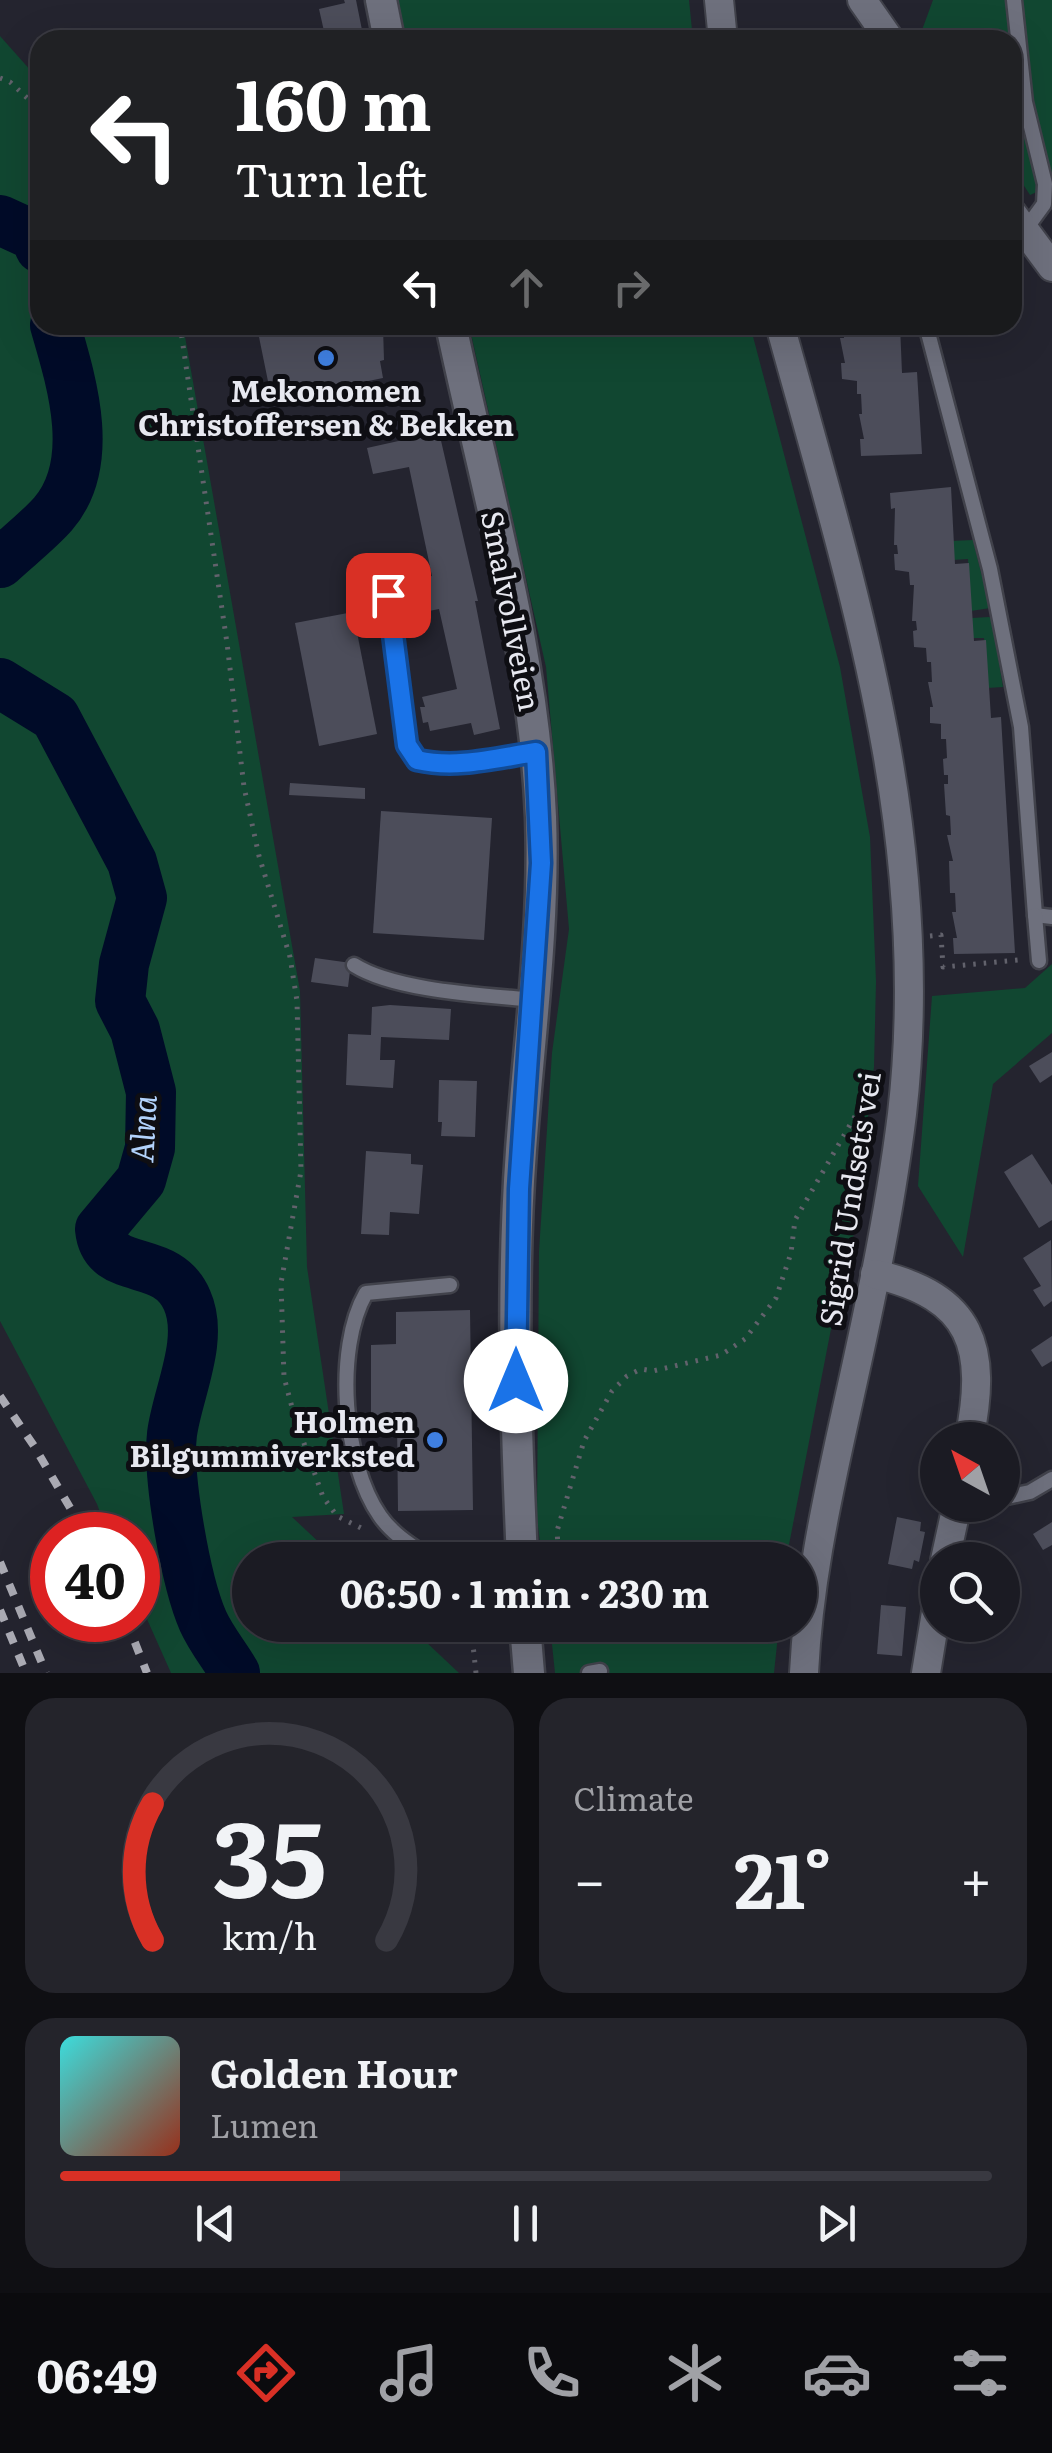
<!DOCTYPE html>
<meta charset="utf-8">
<style>
:root{--surface:#1b1b23;--page:#24242b;--text:#f1f3f6;--muted:#a0a1a6;--line:#393941;--accent:#d93025}
body{margin:0;font-family:Literata,serif;background:var(--page);color:var(--text);height:100vh;display:flex;flex-direction:column;font-size:38px;white-space:nowrap}
*{box-sizing:border-box;margin:0}
p{font-size:32px;color:var(--muted)}
.icon{flex:none;width:55px;height:55px;fill:none;stroke:currentColor;stroke-width:2;stroke-linecap:round;stroke-linejoin:round}
.map{position:relative;height:1673px;overflow:hidden}
.drawer{display:flex;flex-direction:column;gap:25px;padding:25px;background:#0f0f13;flex:1}
.drawer>*{flex:none}
.guide{position:absolute;left:30px;top:30px;width:992px;height:305px;border-radius:30px;box-shadow:0 10px 40px #0002,0 0 0 2px var(--line);background:#202124;color:#fff;overflow:hidden}
.needle{width:65px;rotate:320deg}
.tools{position:absolute;left:920px;top:1422px;display:grid;gap:20px}
.tools a{display:grid;place-items:center;width:100px;height:100px;border-radius:50%;background:var(--surface);box-shadow:0 10px 40px #0002,0 0 0 2px var(--line);font-size:50px}
.speed{position:absolute;left:30px;top:1512px;display:flex;gap:20px;font-size:50px;font-weight:700;text-align:center}
.speed>*{display:grid;place-content:center;width:130px;height:130px;border-radius:50%;background:var(--surface);box-shadow:0 10px 40px #0002,0 0 0 2px var(--line);line-height:1}
.speed .limit{border:15px solid #d22;background:#fff;color:#111}
.pin{position:absolute;display:grid;place-items:center;width:85px;height:85px;color:#fff;margin:-42px;border-radius:20px;box-shadow:0 5px 15px #0006}
.me{position:absolute;width:110px;margin:-55px;rotate:0deg;stroke-linejoin:round;filter:drop-shadow(0 0 8px #0008)}
.turn{display:flex;align-items:center;gap:35px;height:210px;padding:0 40px;font-size:45px}
.turn .icon{width:130px;height:130px;stroke-width:2.5}
.turn b{display:block;font-size:70px;line-height:85px}
.lanes{display:flex;align-items:center;height:95px;padding:0 40px;background:#0003;justify-content:center;gap:50px;direction:ltr}
.lanes .off{opacity:.35}
.big{font-size:75px;font-weight:700;line-height:1.1}
.drawer .tile{flex:1;display:flex;flex-direction:column;justify-content:center;gap:15px;min-width:0;padding:0 35px;border-radius:30px;background:var(--page)}
.drawer .dial{align-items:center;gap:0}
.dial svg{height:260px;overflow:visible;fill:none;stroke:var(--line);stroke-width:7;stroke-linecap:round;text-anchor:middle}
.dial text{fill:var(--text);stroke:none}
.song{display:flex;align-items:center;gap:30px}
.cover{width:120px;height:120px;border-radius:15px;background:linear-gradient(135deg,hsl(180 70% 55%),hsl(10 70% 35%))}
.played{height:10px;border-radius:5px;background:linear-gradient(90deg,var(--accent) 30%,var(--line) 30%)}
.keys{display:flex;justify-content:space-around;direction:ltr}
.heat{display:flex;justify-content:space-between;align-items:center;font-size:55px;direction:ltr}
.drawer .tiles{flex:1;display:grid;gap:25px;grid-template-columns:1fr 1fr}
.tile:last-child{grid-column:span 2}
.trip{position:absolute;left:232px;top:1542px;width:585px;height:100px;border-radius:50px;background:var(--surface);box-shadow:0 10px 40px #0002,0 0 0 2px var(--line);font-weight:700;line-height:100px;text-align:center}
.menu{display:flex;height:160px;justify-content:space-around;align-items:center;background:#0b0b0e;color:var(--muted)}
.menu .icon{width:70px;height:70px}
.menu .selected{color:var(--accent)}
.menu b{font-size:45px;color:var(--text)}
.map>svg:first-child{display:block}
.green{fill:#114731}
.lines{fill:none;stroke-linecap:round;stroke-linejoin:round}
.river{stroke:#000b28;stroke-width:50}
.building{fill:#4c4d5a}
.service-casing{stroke:#41424b;stroke-width:19}
.minor-casing{stroke:#41424b;stroke-width:32}
.tertiary-casing{stroke:#41424b;stroke-width:35}
.path{stroke:#62626c;stroke-width:5;stroke-dasharray:2.5 8;stroke-linecap:butt}
.service{stroke:#6e707d;stroke-width:14}
.minor{stroke:#6e707d;stroke-width:28}
.tertiary{stroke:#6e707d;stroke-width:30}
.rail{stroke:#aaaab3;stroke-width:8;stroke-dasharray:12 12;stroke-linecap:butt}
.route-casing{stroke:#114b97;stroke-width:25}
.route{stroke:#1a73e8;stroke-width:18}
.shop-dot{fill:#3f7fe0;stroke:#0e0e13;stroke-width:4}
.labels{text-anchor:middle;stroke-width:10;stroke-linejoin:round;paint-order:stroke}
.poi-label{font-size:30px;font-weight:bold;fill:#e7e8f0;stroke:#0e0e13}
.street-label{font-size:30px;fill:#e7e8f0;stroke:#0e0e13}
.water-label{font-size:32px;font-style:italic;fill:#b2d2fb;stroke:#0e0e13}
</style>
<div class="map">
<svg width="1052" height="1673" viewBox="0 0 1052 1673">
<rect width="100%" height="100%" fill="#24242f"/>
<!-- green -->
<g class="green">
<polygon points="396,0 689,0 693,40 405,40"/>
<polygon points="933,0 1052,0 1052,185 1030,195 1013,169 1012,40 929,40 922,30"/>
<polygon points="0,36 40,81 40,325 183,325 300,991 307,1267 344,1514 292,1517 338,1560 250,1560 250,1625 408,1625 459,1673 171,1673 138,1599 138,1535 108,1535 97,1504 0,1321"/>
<polygon points="469,325 750,325 840,667 870,837 876,981 874,1067 854,1233 831,1329 786,1560 542,1560 537,1517 539,1251 552,1053 569,929 546,667"/>
<polygon points="973,540 990,608 971,611 968,559 952,560 951,541"/>
<polygon points="989,617 992,619 1003,687 987,688 984,638 973,638 972,618"/>
<polygon points="1052,964 1052,1033 993,1084 963,1257 918,1186 932,996 1025,988"/>
<polygon points="550,1625 779,1625 774,1673 555,1673"/>
</g>
<g class="lines">
<!-- river -->
<g class="river">
<polyline points="0,220 35,236 40,248"/>
<path d="M0,563c17,-16 37,-31 53,-49 44,-51 19,-131 2,-189"/>
<path d="M0,683l55,34 77,145 10,36 -18,66 -4,37 15,29 16,62 -1,56 -9,32 -41,49c5,50 66,22 87,71 18,40 -10,94 -15,134 -5,43 14,148 31,187 8,18 22,35 32,52"/>
</g>
</g>
<!-- building -->
<g class="building">
<polygon points="344,0 356,0 364,40 326,40 319,9 345,3"/>
<polygon points="318,325 383,327 384,360 380,361 383,378 272,401 259,337"/>
<polygon points="843,325 900,325 902,373 917,372 922,454 861,456 860,439 864,439 859,414 862,414 861,394 857,394 857,381 842,379 841,363 845,363 840,338 844,338"/>
<polygon points="439,432 478,601 475,601 500,729 474,735 471,723 430,731 428,722 423,723 420,707 425,707 422,697 457,689 439,609 424,612 417,579 432,576 409,467 373,474 367,448"/>
<polygon points="951,487 955,564 969,563 974,641 986,640 991,718 1001,717 1015,953 954,954 953,938 957,938 952,912 956,912 955,893 950,893 949,861 953,861 947,835 951,835 950,816 946,815 944,784 948,784 948,775 944,775 943,759 947,758 946,739 941,739 941,724 930,723 930,707 933,707 928,682 932,682 931,662 927,662 926,648 914,647 913,631 917,630 916,621 912,621 914,585 910,585 909,572 895,570 894,554 898,554 897,545 894,545 895,508 891,509 890,493"/>
<polygon points="353,612 377,734 319,746 295,623"/>
<polygon points="290,783 365,788 365,799 289,795"/>
<polygon points="381,811 492,818 484,940 373,933"/>
<polygon points="315,958 351,963 348,987 311,982"/>
<polygon points="390,1005 451,1009 449,1040 381,1037 380,1060 395,1060 393,1088 346,1085 348,1034 371,1035 372,1007"/>
<polygon points="1052,1052 1052,1075 1040,1083 1029,1066"/>
<polygon points="439,1080 477,1081 475,1137 441,1136 442,1122 438,1122"/>
<polygon points="366,1151 411,1154 411,1164 423,1165 419,1214 390,1212 389,1235 361,1234"/>
<polygon points="1032,1154 1052,1185 1052,1220 1039,1228 1004,1172"/>
<polygon points="1051,1240 1052,1301 1044,1307 1033,1290 1041,1286 1023,1258"/>
<polygon points="470,1310 473,1510 398,1511 397,1420 371,1421 371,1345 396,1344 396,1312"/>
<polygon points="1052,1336 1052,1361 1042,1367 1031,1350"/>
<polygon points="897,1517 921,1522 920,1531 925,1532 919,1562 914,1560 912,1569 888,1564"/>
<polygon points="1052,1522 1052,1545 1043,1550 1033,1534"/>
<polygon points="881,1605 906,1607 902,1656 877,1654"/>
</g>
<g class="lines">
<!-- service casing -->
<g class="service-casing">
<g id="service">
<polyline points="1014,0 1025,102 1045,184 1044,204 1025,230"/>
<polyline points="926,325 990,569 1021,727 1035,915 1052,917"/>
<path d="M388,595l19,150 10,14c40,10 79,0 118,-7"/>
<polyline points="1035,915 1039,961"/>
<path d="M354,965c41,26 130,30 180,35"/>
<polyline points="1002,1498 1030,1492 1052,1479"/>
<path d="M433,1560c-19,-13 -40,-25 -53,-44 -37,-53 -46,-167 -14,-223l84,-8"/>
<polyline points="589,1673 600,1671"/>
</g>
</g>
<!-- minor casing -->
<g class="minor-casing">
<g id="minor">
<polyline points="719,0 723,40"/>
<polyline points="862,0 890,40"/>
<polyline points="1012,213 1052,267"/>
<path d="M780,325c72,261 154,514 122,789 -13,105 -36,209 -59,312 -18,82 -35,163 -39,247"/>
<path d="M875,1274c98,23 113,73 94,166"/>
<polyline points="945,1560 957,1505"/>
<polyline points="926,1673 938,1600"/>
</g>
</g>
<!-- tertiary casing -->
<g class="tertiary-casing">
<g id="tertiary">
<polyline points="381,0 389,40"/>
<path d="M451,325c34,162 83,326 90,492 4,111 -12,223 -20,333 -10,137 -5,274 1,410"/>
<polyline points="525,1625 529,1673"/>
</g>
</g>
<!-- path -->
<g class="path">
<polyline points="0,78 10,82 40,110"/>
<polyline points="180,325 227,643 244,787 259,856 290,957 297,1001 301,1171 281,1283 284,1377 294,1415 323,1497 337,1516 365,1530"/>
<polyline points="930,936 941,935 943,967 1018,960"/>
<polyline points="559,1560 557,1531 584,1441 612,1391 627,1376 641,1369 653,1371 721,1355 745,1339 776,1298 791,1253 795,1220 858,1111 876,1100"/>
<polyline points="476,1673 473,1645 483,1625"/>
</g>
<!-- service -->
<use href="#service" class="service"/>
<!-- minor -->
<use href="#minor" class="minor"/>
<!-- tertiary -->
<use href="#tertiary" class="tertiary"/>
<!-- rail -->
<g class="rail">
<polyline points="0,1396 34,1446 86,1535"/>
<polyline points="0,1562 46,1673"/>
<polyline points="0,1610 26,1673"/>
<polyline points="126,1620 147,1673"/>
</g>
</g>
<g class="lines">
<!-- route casing -->
<g class="route-casing">
<path id="route" d="M388,595l19,150 10,15c40,9 79,-2 119,-8l5,111 -22,326 -3,192"/>
</g>
<!-- route -->
<use href="#route" class="route"/>
</g>
<!-- markers -->
<g class="shop-dot">
<circle cx="326" cy="358" r="10"/>
<circle cx="435" cy="1440" r="10"/>
</g>
<g class="labels">
<!-- poi labels -->
<g class="poi-label">
<text x="326" y="402">Mekonomen<tspan x="326" dy="34">Christoffersen &amp; Bekken</tspan></text>
<text x="415" y="1433" text-anchor="end">Holmen<tspan x="415" dy="34">Bilgummiverksted</tspan></text>
</g>
<!-- street labels -->
<g class="street-label">
<text transform="translate(510 611) rotate(79)" y="10">Smalvollveien</text>
<text transform="translate(851 1199) rotate(-81)" y="10">Sigrid Undsets vei</text>
</g>
<!-- water labels -->
<g class="water-label">
<text transform="translate(144 1129) rotate(-87)" y="11">Alna</text>
</g>
</g>
</svg>
<div class="tools">
<a><svg class="needle" viewBox="-14 -14 28 28"><path d="M0-13l5 13h-10z" fill="#e53935"/><path d="M0 13l5-13h-10z" fill="#a0a1a6"/></svg></a>
<a><svg class="icon" aria-label="search" viewBox="0 0 24 24"><circle cx="10" cy="10" r="6"/><path d="M15 15l6 6"/></svg></a>
</div>
<div class="speed"><div class="limit">40</div></div>
<div class="pin" style="left:388px;top:595px;background:#d93025"><svg class="icon" aria-label="arrive" viewBox="0 0 24 24"><path d="M6 21V4h12l-3 4 3 4H6"/></svg></div>
<svg class="me" style="left:516px;top:1381px" viewBox="-20 -20 40 40"><circle r="19" fill="#fff"/><path d="M0-13L10 11 0 6-10 11z" fill="#1a73e8"/></svg>
<div class="trip">06:50 · 1 min · 230 m</div>
<div class="guide">
<div class="turn"><svg class="icon" aria-label="left" viewBox="0 0 24 24"><path d="M17 20v-9H6M10 6l-5 5 5 5"/></svg><div><b>160 m</b>Turn left</div></div>
<div class="lanes"><svg class="icon" aria-label="left" viewBox="0 0 24 24"><path d="M17 20v-9H6M10 6l-5 5 5 5"/></svg><svg class="icon off" aria-label="ahead" viewBox="0 0 24 24"><path d="M12 20V5M6 11l6-6 6 6"/></svg><svg class="icon off" aria-label="right" viewBox="0 0 24 24"><path d="M7 20v-9h11M14 6l5 5-5 5"/></svg></div>
</div>
</div>
<section class="drawer">
<div class="tiles">
<div class="tile dial"><svg viewBox="0 0 100 80">
<path d="M14 69A42 42 0 1 1 86 69"/>
<path d="M14 69A42 42 0 0 1 14 27" stroke="#d93025"/>
<text x="50" y="56" font-size="32" font-weight="700">35</text>
<text x="50" y="72" font-size="11">km/h</text>
</svg></div>
<div class="tile"><p>Climate</p>
<div class="heat"><a>−</a><b class="big">21°</b><a>+</a></div>
</div>
<div class="tile">
<div class="song"><i class="cover"></i><div><b>Golden Hour</b><p>Lumen</p></div></div>
<div class="played"></div>
<div class="keys"><svg class="icon" aria-label="previous" viewBox="0 0 24 24"><path d="M18 5L8 12l10 7zM5 5v14"/></svg><svg class="icon" aria-label="pause" viewBox="0 0 24 24"><path d="M8 5v14M16 5v14"/></svg><svg class="icon" aria-label="next" viewBox="0 0 24 24"><path d="M6 5l10 7-10 7zM19 5v14"/></svg></div>
</div>
</div>
</section>
<nav class="menu">
<b>06:49</b>
<svg class="icon selected" aria-label="directions" viewBox="0 0 24 24"><path d="M12 3l9 9-9 9-9-9zM9 14v-3h6M13 9l2 2-2 2"/></svg>
<svg class="icon" aria-label="music" viewBox="0 0 24 24"><path d="M9 18V5l10-2v13"/><circle cx="6" cy="18" r="3"/><circle cx="16" cy="16" r="3"/></svg>
<svg class="icon" aria-label="phone" viewBox="0 0 24 24"><path d="M5 4h4l2 5-3 2q2 4 5 5l2-3 5 2v4C11 20 4 13 5 4z"/></svg>
<svg class="icon" aria-label="climate" viewBox="0 0 24 24"><path d="M12 3v18M4 7l16 10M4 17L20 7"/></svg>
<svg class="icon" aria-label="car" viewBox="0 0 24 24"><path d="M5 17H2v-5l4-1 3-4h7l3 4 3 1v5h-3M9 17h6M6 11h13"/><circle cx="7" cy="17" r="2"/><circle cx="17" cy="17" r="2"/></svg>
<svg class="icon" aria-label="filters" viewBox="0 0 24 24"><path d="M4 7h16M4 17h16"/><circle cx="9" cy="7" r="2"/><circle cx="15" cy="17" r="2"/></svg>
</nav>
